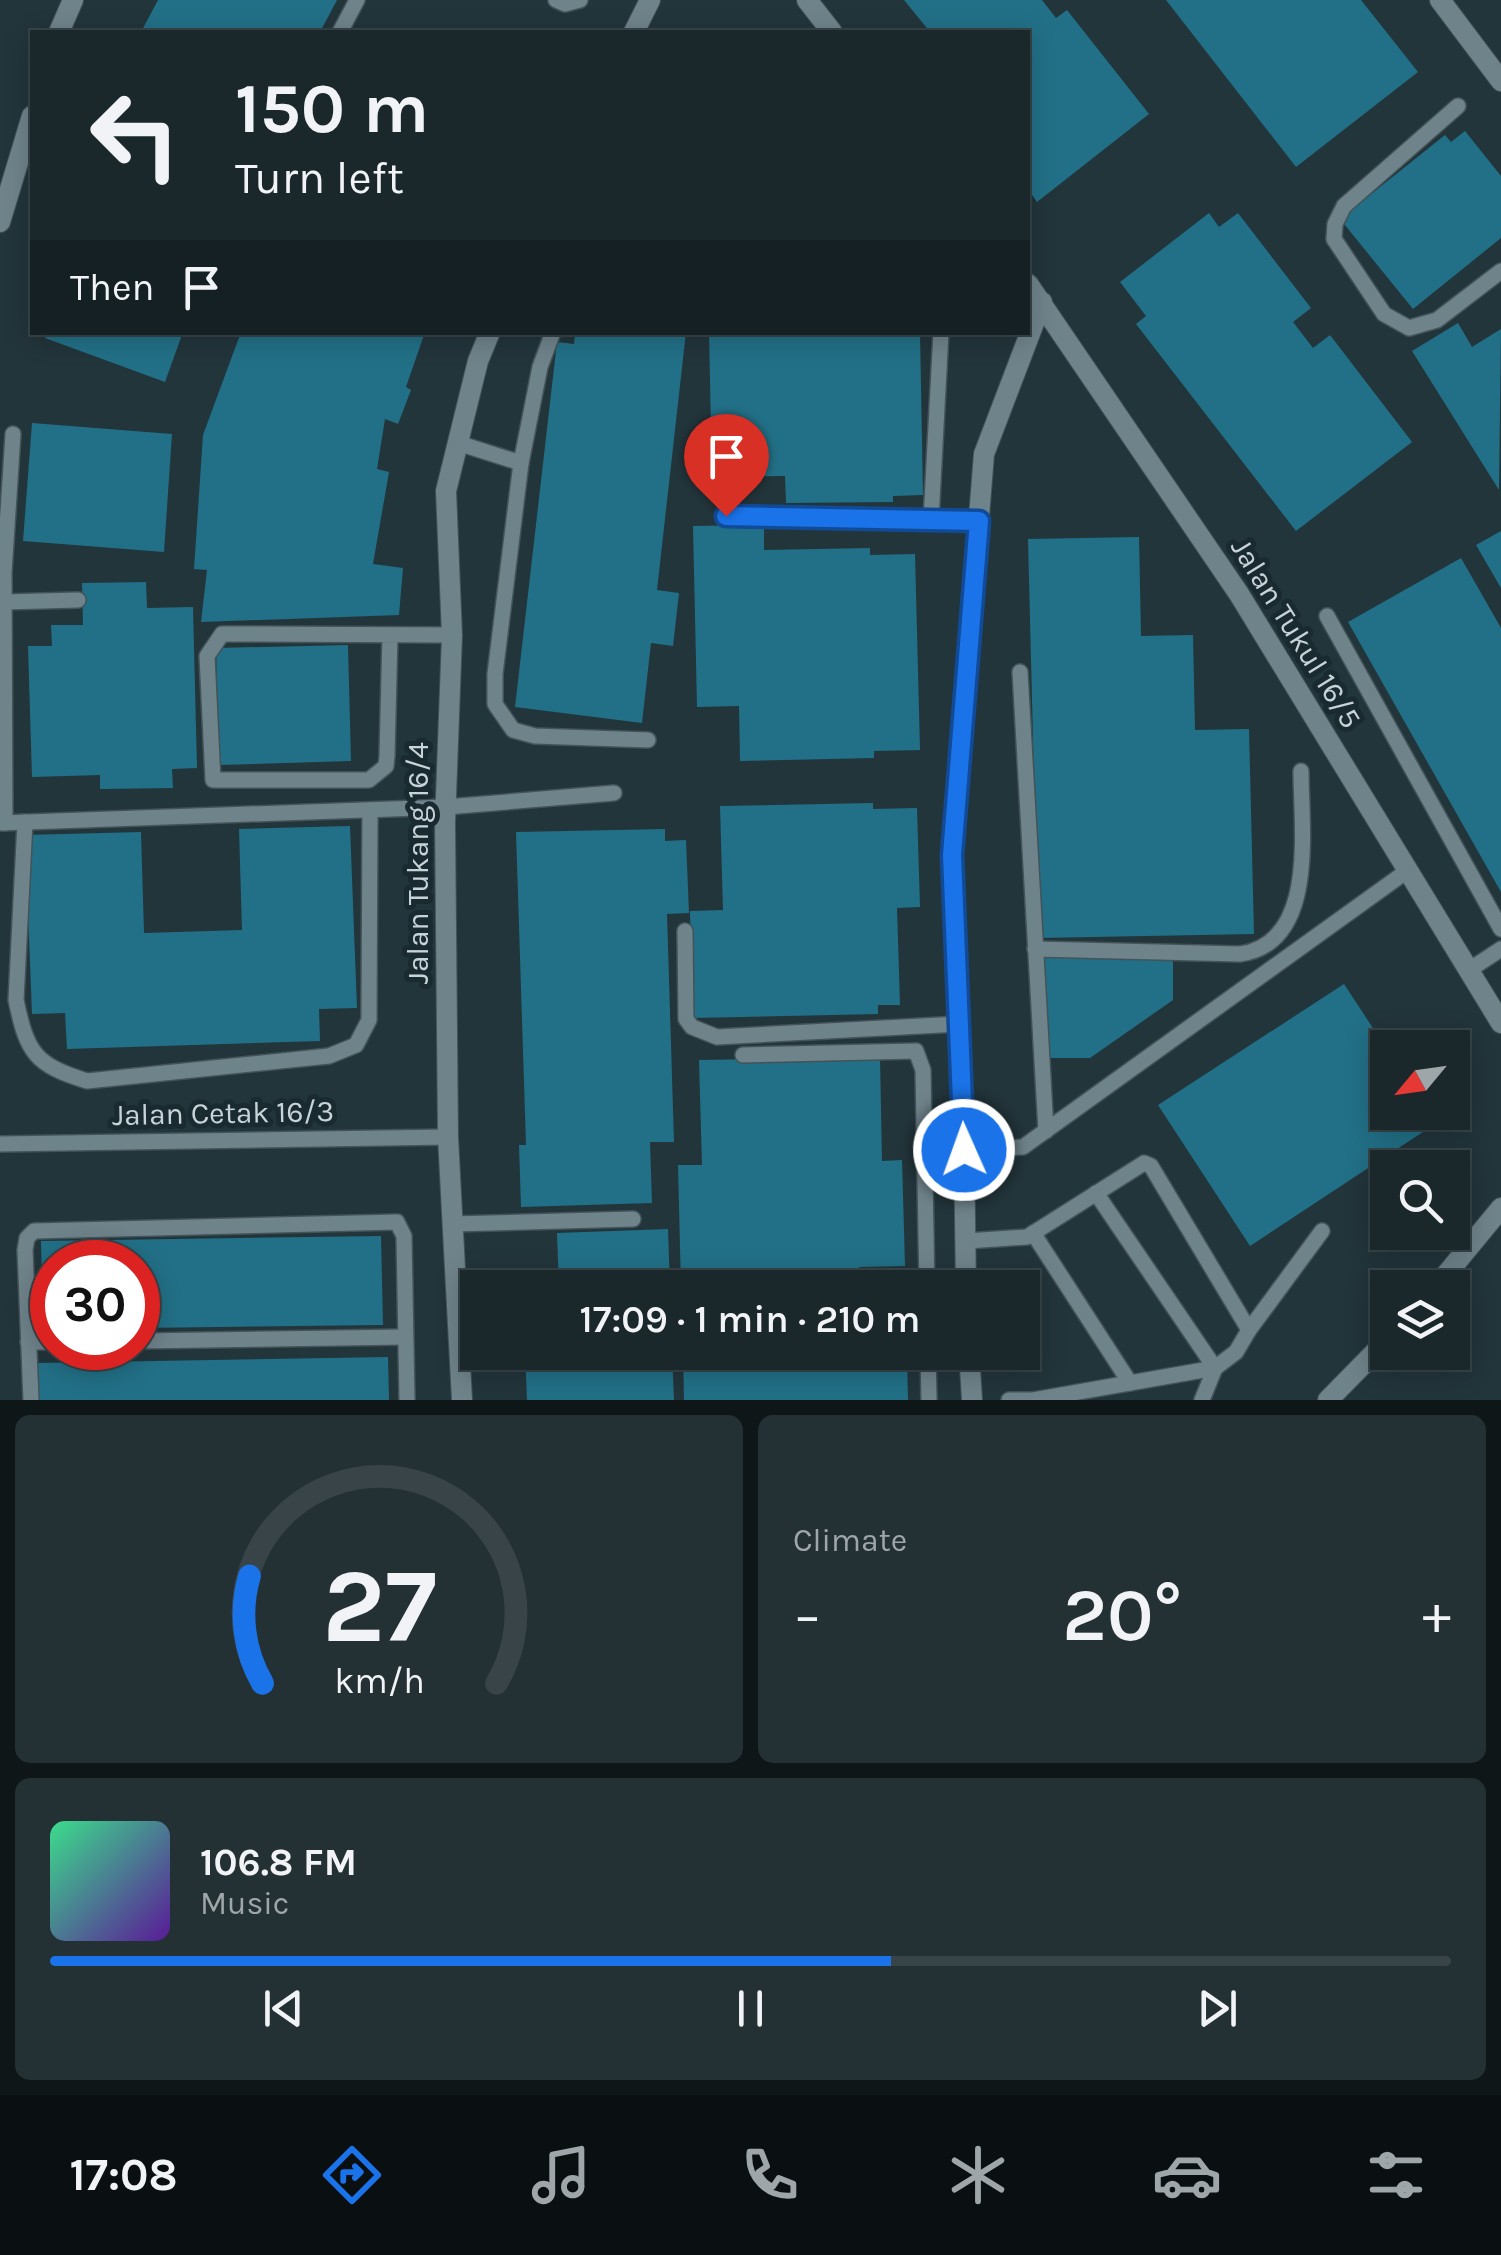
<!DOCTYPE html>
<meta charset="utf-8">
<style>
:root{--surface:#1a282c;--page:#233034;--text:#f1f3f6;--muted:#9fa6a9;--line:#384448;--accent:#1a73e8}
body{margin:0;font-family:Karla,sans-serif;background:var(--page);color:var(--text);height:100vh;display:flex;flex-direction:column;font-size:38px;white-space:nowrap}
*{box-sizing:border-box;margin:0}
p{font-size:32px;color:var(--muted)}
.icon{flex:none;width:55px;height:55px;fill:none;stroke:currentColor;stroke-width:2;stroke-linecap:round;stroke-linejoin:round}
.map{position:relative;height:1400px;overflow:hidden}
.sheet{display:flex;flex-direction:column;gap:15px;padding:15px;background:#0e1618;flex:1}
.sheet>*{flex:none}
.banner{position:absolute;left:30px;top:30px;width:1000px;height:305px;border-radius:0px;box-shadow:0 5px 25px #0003,0 0 0 2px var(--line);background:#1a282c;color:var(--text);overflow:hidden}
.needle{width:65px;rotate:241deg}
.fabs{position:absolute;left:1370px;top:1030px;display:grid;gap:20px}
.fabs a{display:grid;place-items:center;width:100px;height:100px;border-radius:0px;background:var(--surface);box-shadow:0 5px 25px #0003,0 0 0 2px var(--line);font-size:50px}
.speed{position:absolute;left:30px;top:1240px;display:flex;gap:20px;font-size:50px;font-weight:700;text-align:center}
.speed>*{display:grid;place-content:center;width:130px;height:130px;border-radius:50%;background:var(--surface);box-shadow:0 5px 25px #0003,0 0 0 2px var(--line);line-height:1}
.speed .limit{border:15px solid #d22;background:#fff;color:#111}
.pin{position:absolute;display:grid;place-items:center;width:85px;height:85px;color:#fff;margin:-102px -42px;border-radius:50% 50% 50% 0;rotate:-45deg;box-shadow:0 0 10px #0007}
.pin .icon{rotate:45deg}
.me{position:absolute;width:110px;margin:-55px;rotate:358deg;stroke-linejoin:round;filter:drop-shadow(0 0 8px #0008)}
.turn{display:flex;align-items:center;gap:35px;height:210px;padding:0 40px;font-size:45px}
.turn .icon{width:130px;height:130px;stroke-width:2.5}
.turn b{display:block;font-size:70px;line-height:85px}
.then{display:flex;align-items:center;height:95px;padding:0 40px;background:#0003;gap:20px;font-size:38px}
.big{font-size:75px;font-weight:600;line-height:1.1}
.sheet .card{flex:1;display:flex;flex-direction:column;justify-content:center;gap:15px;min-width:0;padding:0 35px;border-radius:15px;background:var(--page)}
.sheet .dial{align-items:center;gap:0}
.dial svg{height:260px;overflow:visible;fill:none;stroke:var(--line);stroke-width:7;stroke-linecap:round;text-anchor:middle}
.dial text{fill:var(--text);stroke:none}
.song{display:flex;align-items:center;gap:30px}
.cover{width:120px;height:120px;border-radius:15px;background:linear-gradient(135deg,hsl(150 70% 55%),hsl(270 70% 35%))}
.played{height:10px;border-radius:5px;background:linear-gradient(90deg,var(--accent) 60%,var(--line) 60%)}
.keys{display:flex;justify-content:space-around;direction:ltr}
.heat{display:flex;justify-content:space-between;align-items:center;font-size:55px;direction:ltr}
.sheet .tiles{flex:1;display:grid;gap:15px;grid-template-columns:1fr 1fr}
.card:last-child{grid-column:span 2}
.trip{position:absolute;left:460px;top:1270px;width:580px;height:100px;border-radius:0px;background:var(--surface);box-shadow:0 5px 25px #0003,0 0 0 2px var(--line);font-weight:600;line-height:100px;text-align:center}
.tabs{display:flex;height:160px;justify-content:space-around;align-items:center;background:#0a1012;color:var(--muted)}
.tabs .icon{width:70px;height:70px}
.tabs .on{color:var(--accent)}
.tabs b{font-size:45px;color:var(--text)}
.map>svg:first-child{display:block}
.building{fill:#227087}
.lines{fill:none;stroke-linecap:round;stroke-linejoin:round}
.service-casing{stroke:#435358;stroke-width:18}
.minor-casing{stroke:#435358;stroke-width:22}
.tertiary-casing{stroke:#435358;stroke-width:22}
.service{stroke:#6f838b;stroke-width:15}
.minor{stroke:#6f838b;stroke-width:20}
.tertiary{stroke:#6f838b;stroke-width:20}
.route-casing{stroke:#114b97;stroke-width:25}
.route{stroke:#1a73e8;stroke-width:18}
.labels{text-anchor:middle;stroke-width:10;stroke-linejoin:round;paint-order:stroke}
.street-label{font-size:30px;fill:#c8d3d7;stroke:#192b31}
</style>
<div class="map">
<svg width="1501" height="1400" viewBox="0 0 1501 1400">
<rect width="100%" height="100%" fill="#22353b"/>
<!-- building -->
<g class="building">
<polygon points="158,0 337,0 320,32 141,32"/>
<polygon points="904,0 1042,0 1056,18 1067,10 1149,114 1037,202 1028,189 1028,32 930,32"/>
<polygon points="1166,0 1361,0 1418,72 1296,167"/>
<polygon points="1465,131 1501,176 1501,238 1413,309 1340,219 1445,135 1451,142"/>
<polygon points="1209,213 1219,227 1238,213 1311,308 1293,322 1313,348 1330,335 1412,442 1296,531 1136,324 1146,316 1120,282"/>
<polygon points="1458,323 1472,347 1501,329 1499,490 1412,351"/>
<polygon points="47,332 183,332 165,382 45,338"/>
<polygon points="241,332 425,332 406,387 411,390 398,424 385,419 377,469 389,472 373,564 403,568 399,615 201,622 207,570 194,569 203,435"/>
<polygon points="575,332 686,332 657,590 679,593 673,646 651,643 642,723 515,707 557,342 574,344"/>
<polygon points="709,332 920,332 923,495 893,496 893,502 786,503 785,476 712,477"/>
<polygon points="32,423 172,434 164,552 23,541"/>
<polygon points="764,525 764,550 870,548 870,555 915,554 920,750 874,751 874,758 740,761 739,706 697,707 693,526"/>
<polygon points="1501,531 1501,588 1476,545"/>
<polygon points="1139,537 1141,636 1193,635 1195,730 1249,729 1254,934 1038,938 1028,539"/>
<polygon points="1461,558 1501,628 1501,892 1348,622"/>
<polygon points="146,582 147,608 193,607 197,768 172,769 173,788 100,789 100,775 32,777 28,646 52,646 51,625 83,625 82,583"/>
<polygon points="348,645 351,761 219,765 216,648"/>
<polygon points="873,803 873,809 917,808 920,907 897,908 900,1005 878,1005 878,1014 692,1018 690,911 723,910 720,806"/>
<polygon points="350,826 357,1008 319,1009 320,1041 67,1049 65,1013 32,1014 25,835 141,832 144,933 242,930 239,829"/>
<polygon points="665,829 665,841 686,840 689,913 667,914 674,1142 650,1142 652,1203 521,1207 519,1145 526,1145 516,832"/>
<polygon points="1173,955 1173,1000 1090,1058 1042,1058 1041,956"/>
<polygon points="1344,984 1388,1051 1388,1112 1427,1112 1435,1124 1250,1246 1158,1105"/>
<polygon points="880,1057 882,1161 902,1160 905,1266 859,1267 860,1288 681,1288 678,1165 702,1165 699,1060"/>
<polygon points="668,1229 670,1288 559,1288 557,1233"/>
<polygon points="381,1236 383,1325 138,1328 138,1262 52,1262 52,1329 43,1330 41,1241"/>
<polygon points="525,1352 672,1352 674,1400 527,1400"/>
<polygon points="683,1352 907,1352 908,1400 684,1400"/>
<polygon points="388,1357 389,1400 39,1400 38,1363"/>
</g>
<g class="lines">
<!-- service casing -->
<g class="service-casing">
<g id="service">
<polyline points="556,0 565,4 580,0"/>
<polyline points="340,32 357,0"/>
<polyline points="1458,106 1344,206 1335,224 1334,239 1384,314 1409,328 1437,320 1501,271"/>
<polyline points="458,443 521,463 540,367 553,332"/>
<polyline points="521,463 495,674 495,704 513,730 535,736 648,740"/>
<polyline points="726,516 979,521"/>
<polyline points="931,520 941,332"/>
<polyline points="4,602 78,600"/>
<polyline points="1327,616 1501,929"/>
<polyline points="390,635 387,756 386,766 369,780 213,780 207,656 222,634 236,634 452,635"/>
<polyline points="1020,672 1046,1131"/>
<path d="M25,822l-9,178c11,53 19,65 71,81l242,-25 27,-11 13,-25 1,-210"/>
<polyline points="0,823 446,807 614,793"/>
<polyline points="5,823 4,573 13,434"/>
<polyline points="685,931 686,1019 692,1027 717,1037 959,1024"/>
<path d="M1035,949l205,5c78,-11 61,-125 61,-183"/>
<polyline points="1469,970 1501,949"/>
<polyline points="743,1055 916,1051 923,1070 927,1288"/>
<polyline points="0,1144 448,1137"/>
<polyline points="964,1150 1023,1147 1407,871"/>
<polyline points="1096,1193 1215,1368 1202,1400"/>
<polyline points="453,1224 633,1219"/>
<polyline points="1033,1233 1130,1383"/>
<polyline points="967,1241 1027,1237 1144,1163 1151,1166 1249,1330 1236,1352 1215,1368 1033,1400 1009,1400"/>
<polyline points="1249,1330 1322,1231"/>
<polyline points="138,1341 405,1337"/>
<polyline points="28,1342 52,1342"/>
<polyline points="928,1352 929,1400"/>
<polyline points="31,1400 25,1250 27,1238 34,1231 397,1222 404,1236 407,1400"/>
</g>
</g>
<!-- minor casing -->
<g class="minor-casing">
<g id="minor">
<polyline points="807,0 832,32"/>
<polyline points="1440,0 1501,81"/>
<polyline points="634,32 650,0"/>
<polyline points="1028,284 1239,594 1501,1023"/>
<polyline points="966,1288 964,1150 952,855 984,454 1042,302"/>
<polyline points="969,1352 972,1400"/>
<polyline points="462,1400 448,1137 445,823 452,635 446,491 478,361 490,332"/>
</g>
</g>
<!-- tertiary casing -->
<g class="tertiary-casing">
<g id="tertiary">
<polyline points="59,32 73,0"/>
<polyline points="0,222 32,116"/>
<polyline points="1435,1288 1501,1208"/>
<polyline points="1328,1400 1388,1339"/>
</g>
</g>
<!-- service -->
<use href="#service" class="service"/>
<!-- minor -->
<use href="#minor" class="minor"/>
<!-- tertiary -->
<use href="#tertiary" class="tertiary"/>
</g>
<g class="lines">
<!-- route casing -->
<g class="route-casing">
<polyline id="route" points="726,516 979,521 952,855 964,1150"/>
</g>
<!-- route -->
<use href="#route" class="route"/>
</g>
<g class="labels">
<!-- street labels -->
<g class="street-label">
<text transform="translate(1296 633) rotate(58)" y="10">Jalan Tukul 16/5</text>
<text transform="translate(418 863) rotate(-90)" y="10">Jalan Tukang 16/4</text>
<text transform="translate(223 1113) rotate(-1)" y="10">Jalan Cetak 16/3</text>
</g>
</g>
</svg>
<div class="fabs">
<a><svg class="needle" viewBox="-14 -14 28 28"><path d="M0-13l5 13h-10z" fill="#e53935"/><path d="M0 13l5-13h-10z" fill="#9fa6a9"/></svg></a>
<a><svg class="icon" aria-label="search" viewBox="0 0 24 24"><circle cx="10" cy="10" r="6"/><path d="M15 15l6 6"/></svg></a>
<a><svg class="icon" aria-label="layers" viewBox="0 0 24 24"><path d="M12 4l9 5-9 5-9-5zM3 14l9 5 9-5"/></svg></a>
</div>
<div class="speed"><div class="limit">30</div></div>
<div class="pin" style="left:726px;top:516px;background:#d93025"><svg class="icon" aria-label="arrive" viewBox="0 0 24 24"><path d="M6 21V4h12l-3 4 3 4H6"/></svg></div>
<svg class="me" style="left:964px;top:1150px" viewBox="-20 -20 40 40"><circle r="17" fill="#1a73e8" stroke="#fff" stroke-width="3"/><path d="M0-11L8 9 0 5-8 9z" fill="#fff"/></svg>
<div class="trip">17:09 · 1 min · 210 m</div>
<div class="banner">
<div class="turn"><svg class="icon" aria-label="left" viewBox="0 0 24 24"><path d="M17 20v-9H6M10 6l-5 5 5 5"/></svg><div><b>150 m</b>Turn left</div></div>
<div class="then">Then<svg class="icon" aria-label="arrive" viewBox="0 0 24 24"><path d="M6 21V4h12l-3 4 3 4H6"/></svg></div>
</div>
</div>
<section class="sheet">
<div class="tiles">
<div class="card dial"><svg viewBox="0 0 100 80">
<path d="M14 69A42 42 0 1 1 86 69"/>
<path d="M14 69A42 42 0 0 1 10 36" stroke="#1a73e8"/>
<text x="50" y="56" font-size="32" font-weight="700">27</text>
<text x="50" y="72" font-size="11">km/h</text>
</svg></div>
<div class="card"><p>Climate</p>
<div class="heat"><a>−</a><b class="big">20°</b><a>+</a></div>
</div>
<div class="card">
<div class="song"><i class="cover"></i><div><b>106.8 FM</b><p>Music</p></div></div>
<div class="played"></div>
<div class="keys"><svg class="icon" aria-label="previous" viewBox="0 0 24 24"><path d="M18 5L8 12l10 7zM5 5v14"/></svg><svg class="icon" aria-label="pause" viewBox="0 0 24 24"><path d="M8 5v14M16 5v14"/></svg><svg class="icon" aria-label="next" viewBox="0 0 24 24"><path d="M6 5l10 7-10 7zM19 5v14"/></svg></div>
</div>
</div>
</section>
<nav class="tabs">
<b>17:08</b>
<svg class="icon on" aria-label="directions" viewBox="0 0 24 24"><path d="M12 3l9 9-9 9-9-9zM9 14v-3h6M13 9l2 2-2 2"/></svg>
<svg class="icon" aria-label="music" viewBox="0 0 24 24"><path d="M9 18V5l10-2v13"/><circle cx="6" cy="18" r="3"/><circle cx="16" cy="16" r="3"/></svg>
<svg class="icon" aria-label="phone" viewBox="0 0 24 24"><path d="M5 4h4l2 5-3 2q2 4 5 5l2-3 5 2v4C11 20 4 13 5 4z"/></svg>
<svg class="icon" aria-label="climate" viewBox="0 0 24 24"><path d="M12 3v18M4 7l16 10M4 17L20 7"/></svg>
<svg class="icon" aria-label="car" viewBox="0 0 24 24"><path d="M5 17H2v-5l4-1 3-4h7l3 4 3 1v5h-3M9 17h6M6 11h13"/><circle cx="7" cy="17" r="2"/><circle cx="17" cy="17" r="2"/></svg>
<svg class="icon" aria-label="filters" viewBox="0 0 24 24"><path d="M4 7h16M4 17h16"/><circle cx="9" cy="7" r="2"/><circle cx="15" cy="17" r="2"/></svg>
</nav>
